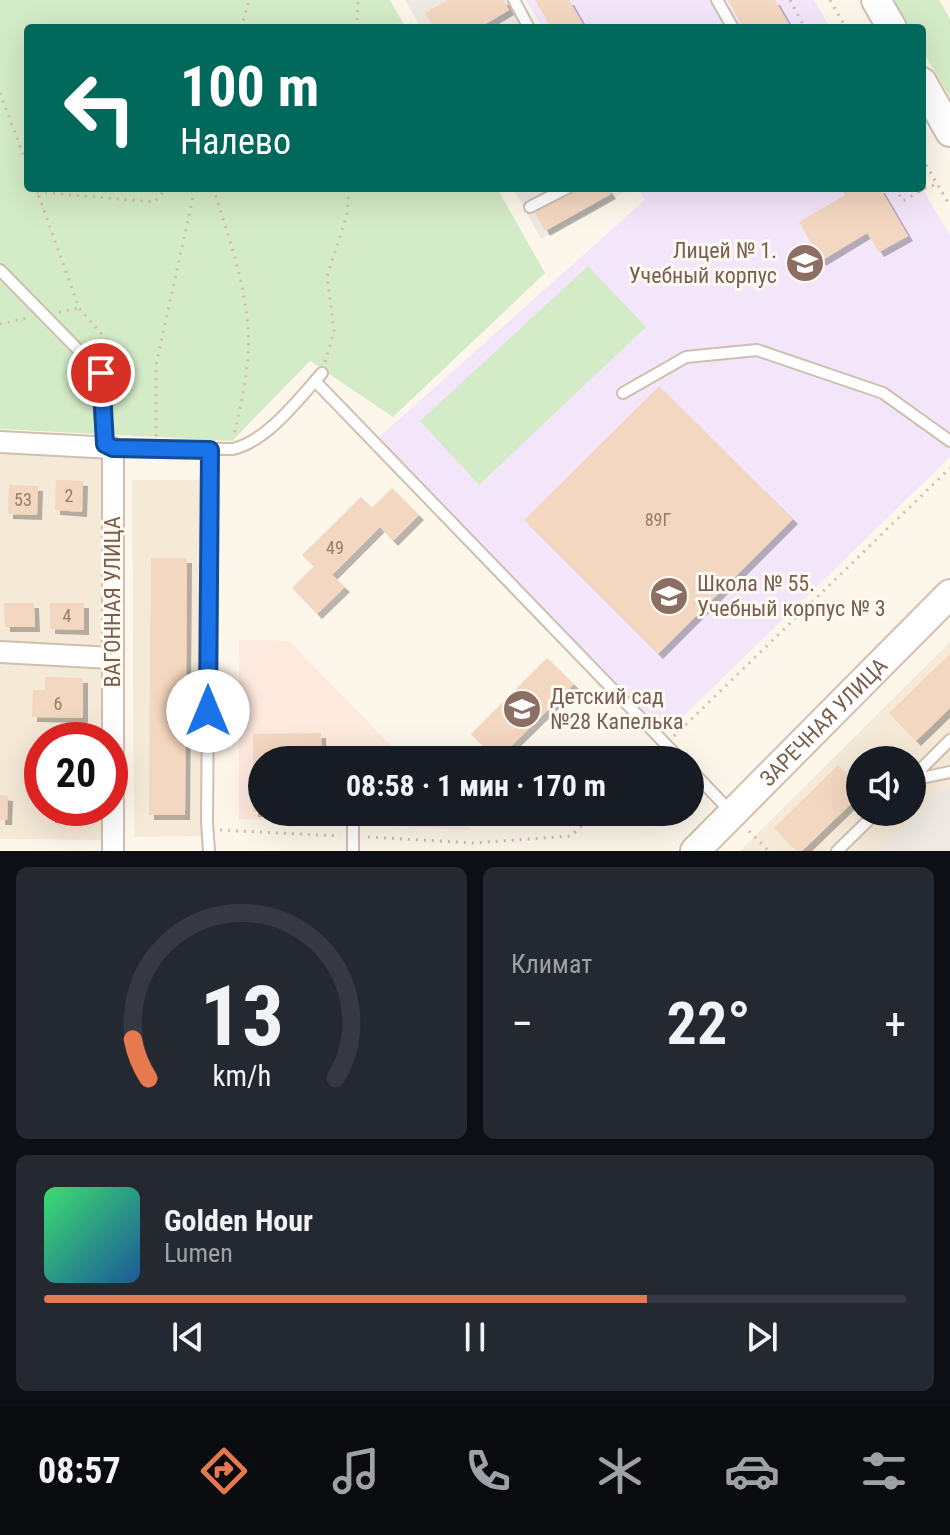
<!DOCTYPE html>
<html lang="ru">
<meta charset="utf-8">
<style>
:root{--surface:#171b24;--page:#242831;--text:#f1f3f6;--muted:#9ea1a6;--line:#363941;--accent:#e7794f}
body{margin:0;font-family:"Roboto Condensed",sans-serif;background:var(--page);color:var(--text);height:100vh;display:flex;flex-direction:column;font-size:30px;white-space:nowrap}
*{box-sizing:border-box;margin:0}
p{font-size:26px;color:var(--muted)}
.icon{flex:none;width:44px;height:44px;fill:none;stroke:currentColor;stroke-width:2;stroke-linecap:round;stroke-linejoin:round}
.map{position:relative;height:851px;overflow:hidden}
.sheet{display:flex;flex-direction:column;gap:16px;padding:16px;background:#0d0f14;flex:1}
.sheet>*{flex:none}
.banner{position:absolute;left:24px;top:24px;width:902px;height:168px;border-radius:8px;box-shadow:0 8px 32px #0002;background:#00695c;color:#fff;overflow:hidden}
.buttons{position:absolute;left:846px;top:746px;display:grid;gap:16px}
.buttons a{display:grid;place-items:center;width:80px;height:80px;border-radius:50%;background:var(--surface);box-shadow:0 8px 32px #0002;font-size:40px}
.speed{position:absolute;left:24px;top:722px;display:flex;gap:16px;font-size:40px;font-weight:700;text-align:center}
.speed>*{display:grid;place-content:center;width:104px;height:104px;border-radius:50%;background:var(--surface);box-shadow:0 8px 32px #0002;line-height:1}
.speed .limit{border:12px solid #d22;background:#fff;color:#111}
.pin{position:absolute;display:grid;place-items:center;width:68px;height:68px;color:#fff;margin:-34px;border:4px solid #fff;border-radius:50%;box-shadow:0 2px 8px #0007}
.me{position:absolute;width:88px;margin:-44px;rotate:0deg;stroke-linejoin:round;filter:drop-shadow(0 0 6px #0008)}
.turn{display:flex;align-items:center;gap:28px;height:168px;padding:0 24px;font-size:36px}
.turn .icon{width:104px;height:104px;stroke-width:2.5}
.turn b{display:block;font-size:56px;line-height:68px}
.big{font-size:60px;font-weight:700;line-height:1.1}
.sheet .card{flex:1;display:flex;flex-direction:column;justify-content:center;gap:12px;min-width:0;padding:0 28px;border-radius:12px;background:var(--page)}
.sheet .dial{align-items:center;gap:0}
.dial svg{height:208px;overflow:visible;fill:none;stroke:var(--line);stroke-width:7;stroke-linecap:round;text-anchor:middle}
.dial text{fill:var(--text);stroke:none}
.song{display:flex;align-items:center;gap:24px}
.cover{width:96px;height:96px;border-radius:12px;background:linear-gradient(135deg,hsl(140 70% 55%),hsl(210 70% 35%))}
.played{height:8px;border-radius:4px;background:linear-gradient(90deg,var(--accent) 70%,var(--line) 70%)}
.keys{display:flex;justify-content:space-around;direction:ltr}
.heat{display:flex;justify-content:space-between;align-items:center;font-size:44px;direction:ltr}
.sheet .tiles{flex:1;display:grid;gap:16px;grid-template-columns:1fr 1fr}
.card:last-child{grid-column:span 2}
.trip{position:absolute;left:248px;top:746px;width:456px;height:80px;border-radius:40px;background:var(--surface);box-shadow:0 8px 32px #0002;font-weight:700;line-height:80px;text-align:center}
.dock{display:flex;height:128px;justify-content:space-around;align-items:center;background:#090b0e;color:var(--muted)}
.dock .icon{width:56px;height:56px}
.dock .active{color:var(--accent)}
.dock b{font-size:36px;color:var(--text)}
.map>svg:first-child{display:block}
.residential{fill:#f5e9d8;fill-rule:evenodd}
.commercial{fill:#fde9de}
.industrial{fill:#eee9e3}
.education{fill:#f4e6fa}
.green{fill:#d4ebc7}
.building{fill:#f3d7c1;filter:url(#shadow)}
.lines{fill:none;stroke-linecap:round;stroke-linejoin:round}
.lane-casing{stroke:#d0bfae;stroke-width:14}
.street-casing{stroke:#d0bfae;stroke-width:24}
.secondary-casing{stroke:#d3c0ac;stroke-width:32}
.path{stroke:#d8bba4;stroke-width:3;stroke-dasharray:2 6;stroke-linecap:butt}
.lane{stroke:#fff;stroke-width:10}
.street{stroke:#fff;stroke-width:20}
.secondary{stroke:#fff;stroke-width:28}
.route-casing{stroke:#114b97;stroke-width:20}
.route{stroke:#1a73e8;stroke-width:14}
.labels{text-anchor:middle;stroke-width:6;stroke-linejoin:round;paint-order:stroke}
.number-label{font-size:18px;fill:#987c69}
.education-label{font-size:22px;fill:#785e54;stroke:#fffaf1;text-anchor:start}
.street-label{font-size:22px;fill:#795e4c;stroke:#fffaf1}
</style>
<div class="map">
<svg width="950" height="851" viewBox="0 0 950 851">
<defs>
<filter id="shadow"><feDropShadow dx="5" dy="5" stdDeviation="0" flood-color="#0004"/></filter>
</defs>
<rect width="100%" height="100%" fill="#fdf6ea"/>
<!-- residential -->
<g class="residential">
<polygon points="0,453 114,456 104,740 42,740 42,808 102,808 101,840 0,839"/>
<polygon points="132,480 204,480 202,836 134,837"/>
<path d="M950,642v146l-4,-1 -66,64h-140zM860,760h52v52h-52z"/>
</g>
<!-- commercial -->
<polygon class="commercial" points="239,640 289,641 405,760 262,760 262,812 455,812 472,830 239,819"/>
<!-- industrial -->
<g class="industrial">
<polygon points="405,0 520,0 536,28 421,28"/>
<polygon points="513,188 626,188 628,190 541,239"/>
<polygon points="946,787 950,788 950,851 880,851"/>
</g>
<!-- education -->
<g class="education">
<polygon points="526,0 814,0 830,28 543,28"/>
<polygon points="638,188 922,188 950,236 950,457 665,734 378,438 645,200"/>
</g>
<!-- green -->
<g class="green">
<polygon points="0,0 390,0 406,28 28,28 28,188 497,188 545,273 393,417 310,361 232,441 0,429"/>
<polygon points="894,0 939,0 950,19 950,98 922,49 922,28 910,28"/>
<polygon points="588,266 646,327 479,485 420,421"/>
</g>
<!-- building -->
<g class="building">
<polygon points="448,0 504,0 509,10 479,28 434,28 425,13"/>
<polygon points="535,0 569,0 585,28 551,28"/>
<polygon points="728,0 775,0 791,28 743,28"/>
<polygon points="579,188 607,188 611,194 545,231 535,213"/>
<polygon points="841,188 880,188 908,236 879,252 867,233 821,261 799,222 845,195"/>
<polygon points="659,386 793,519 658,654 524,520"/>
<polygon points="56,480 83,481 82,512 55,510"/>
<polygon points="9,485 38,486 37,515 8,514"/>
<polygon points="392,488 419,515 393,541 380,527 332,575 345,587 317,614 292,588 314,566 302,555 361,497 372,508"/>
<polygon points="151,558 187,558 185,815 149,815"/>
<polygon points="4,603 34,603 35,627 5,627"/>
<polygon points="50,603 84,603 84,630 50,629"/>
<polygon points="950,654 950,708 916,741 889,713"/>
<polygon points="547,658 574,684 497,760 471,734"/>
<polygon points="45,677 83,678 83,718 32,717 33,690 45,690"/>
<polygon points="321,733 322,760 262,760 262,812 253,812 253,734"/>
<polygon points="838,765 860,788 860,795 802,851 797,851 774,828"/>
<polygon points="0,795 8,796 7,820 0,820"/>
<polygon points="51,808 81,808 80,819 50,818"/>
</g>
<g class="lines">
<!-- lane casing -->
<g class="lane-casing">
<g id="lane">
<polyline points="514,0 529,28"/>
<polyline points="717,0 733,28"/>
<polyline points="530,207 567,188"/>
<path d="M0,270l101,103 4,71 8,4 120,1c34,-8 66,-50 89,-76"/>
<polyline points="315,381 681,760"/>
<polyline points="623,393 686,357 757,350 883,393 950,441"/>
<polyline points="690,769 731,812"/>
<polyline points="912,778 950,740"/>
<polyline points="912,780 950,772"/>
<polyline points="353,826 353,851"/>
<polyline points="209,851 207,822 210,450"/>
<polyline points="837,851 877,812"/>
</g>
</g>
<!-- street casing -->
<g class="street-casing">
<g id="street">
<polyline points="0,442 113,448 113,851"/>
<polyline points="0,652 112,658"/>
</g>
</g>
<!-- secondary casing -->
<g class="secondary-casing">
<g id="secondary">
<polyline points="876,0 892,28"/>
<polyline points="922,82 950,132"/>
<path id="s1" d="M695,851l255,-257"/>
</g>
</g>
<!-- path -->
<g class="path">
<polyline points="790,0 805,28"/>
<polyline points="830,0 846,28"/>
<polyline points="241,28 249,0"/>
<polyline points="357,28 358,0"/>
<polyline points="0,93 28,167"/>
<polyline points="922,158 950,206"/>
<polyline points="36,188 79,308 116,350 115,371"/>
<path d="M213,188c17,53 39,112 35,168 -2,26 -8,53 -14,78"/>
<polyline points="895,188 903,201 923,189 937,184"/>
<polyline points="37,192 154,202 167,188"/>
<polyline points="59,312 79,308"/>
<polyline points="0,324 28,318"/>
<polyline points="325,362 334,331 327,276 347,215 349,188"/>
<polyline points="156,436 156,365 195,188"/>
<polyline points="674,736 950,468"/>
<polyline points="650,760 657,753"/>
<polyline points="220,830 340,836"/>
<polyline points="749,831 769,851"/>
<polyline points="368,837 474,843 571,836 596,812"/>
</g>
<!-- lane -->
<use href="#lane" class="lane"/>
<!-- street -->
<use href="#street" class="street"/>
<!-- secondary -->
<use href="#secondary" class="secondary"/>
</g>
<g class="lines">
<!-- route casing -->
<g class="route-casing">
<polyline id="route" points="101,373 105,444 113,448 210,450 208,711"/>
</g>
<!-- route -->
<use href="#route" class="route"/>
</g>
<!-- icons -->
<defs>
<g id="school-disc" transform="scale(2)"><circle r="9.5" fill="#8d6e63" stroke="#fffaf1"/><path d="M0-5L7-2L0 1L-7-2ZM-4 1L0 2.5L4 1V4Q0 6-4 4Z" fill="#fff"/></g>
</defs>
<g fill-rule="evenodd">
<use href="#school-disc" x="805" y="263"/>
<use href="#school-disc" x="669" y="596"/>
<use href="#school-disc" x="522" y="709"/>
</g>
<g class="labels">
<!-- number labels -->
<g class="number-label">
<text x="69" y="502">2</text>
<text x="23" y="506">53</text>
<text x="658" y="526">89Г</text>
<text x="335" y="554">49</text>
<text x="67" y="622">4</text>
<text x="58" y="710">6</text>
</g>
<!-- education labels -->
<g class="education-label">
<text x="777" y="258" text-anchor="end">Лицей № 1.<tspan x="777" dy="25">Учебный корпус</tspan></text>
<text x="697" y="591">Школа № 55.<tspan x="697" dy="25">Учебный корпус № 3</tspan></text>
<text x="550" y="704">Детский сад<tspan x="550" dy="25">№28 Капелька</tspan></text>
</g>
<!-- street labels -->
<g class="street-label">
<text transform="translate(112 602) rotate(-90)" y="8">ВАГОННАЯ УЛИЦА</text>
<text dy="8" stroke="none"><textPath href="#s1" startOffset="182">ЗАРЕЧНАЯ УЛИЦА</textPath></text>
</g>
</g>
</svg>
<div class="buttons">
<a><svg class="icon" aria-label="sound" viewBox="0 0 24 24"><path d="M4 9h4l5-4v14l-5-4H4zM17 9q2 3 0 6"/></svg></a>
</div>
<div class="speed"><div class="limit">20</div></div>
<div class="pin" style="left:101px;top:373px;background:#d93025"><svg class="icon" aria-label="arrive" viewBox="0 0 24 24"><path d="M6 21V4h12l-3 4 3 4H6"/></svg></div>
<svg class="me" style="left:208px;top:711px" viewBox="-20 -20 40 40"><circle r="19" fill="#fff"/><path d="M0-13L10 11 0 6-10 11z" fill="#1a73e8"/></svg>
<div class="trip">08:58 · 1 мин · 170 m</div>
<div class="banner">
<div class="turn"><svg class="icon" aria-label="left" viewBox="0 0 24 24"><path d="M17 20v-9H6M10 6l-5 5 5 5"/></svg><div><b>100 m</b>Налево</div></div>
</div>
</div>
<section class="sheet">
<div class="tiles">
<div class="card dial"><svg viewBox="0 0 100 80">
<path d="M14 69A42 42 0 1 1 86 69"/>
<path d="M14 69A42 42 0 0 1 8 54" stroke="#e7794f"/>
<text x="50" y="56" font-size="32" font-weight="700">13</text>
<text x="50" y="72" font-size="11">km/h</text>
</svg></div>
<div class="card"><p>Климат</p>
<div class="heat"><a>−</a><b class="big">22°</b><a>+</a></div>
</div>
<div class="card">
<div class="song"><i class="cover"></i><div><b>Golden Hour</b><p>Lumen</p></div></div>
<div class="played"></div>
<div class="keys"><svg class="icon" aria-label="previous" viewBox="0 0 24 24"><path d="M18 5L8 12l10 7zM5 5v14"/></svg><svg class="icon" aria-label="pause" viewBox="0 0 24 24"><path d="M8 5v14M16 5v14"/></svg><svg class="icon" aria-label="next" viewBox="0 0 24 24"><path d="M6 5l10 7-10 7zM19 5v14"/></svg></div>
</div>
</div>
</section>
<nav class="dock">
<b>08:57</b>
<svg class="icon active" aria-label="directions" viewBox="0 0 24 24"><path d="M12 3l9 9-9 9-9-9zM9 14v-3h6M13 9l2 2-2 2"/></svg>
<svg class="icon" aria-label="music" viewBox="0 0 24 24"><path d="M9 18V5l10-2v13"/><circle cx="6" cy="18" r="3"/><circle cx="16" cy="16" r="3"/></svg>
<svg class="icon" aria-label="phone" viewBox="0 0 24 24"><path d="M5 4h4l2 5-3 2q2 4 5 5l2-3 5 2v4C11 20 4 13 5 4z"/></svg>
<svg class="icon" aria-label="climate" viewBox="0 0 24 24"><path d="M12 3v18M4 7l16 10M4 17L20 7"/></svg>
<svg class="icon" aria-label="car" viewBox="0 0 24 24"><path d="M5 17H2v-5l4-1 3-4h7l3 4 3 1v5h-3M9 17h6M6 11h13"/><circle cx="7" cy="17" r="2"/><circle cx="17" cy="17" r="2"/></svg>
<svg class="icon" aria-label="filters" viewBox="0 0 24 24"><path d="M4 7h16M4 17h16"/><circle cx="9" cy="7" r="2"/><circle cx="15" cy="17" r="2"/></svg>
</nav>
